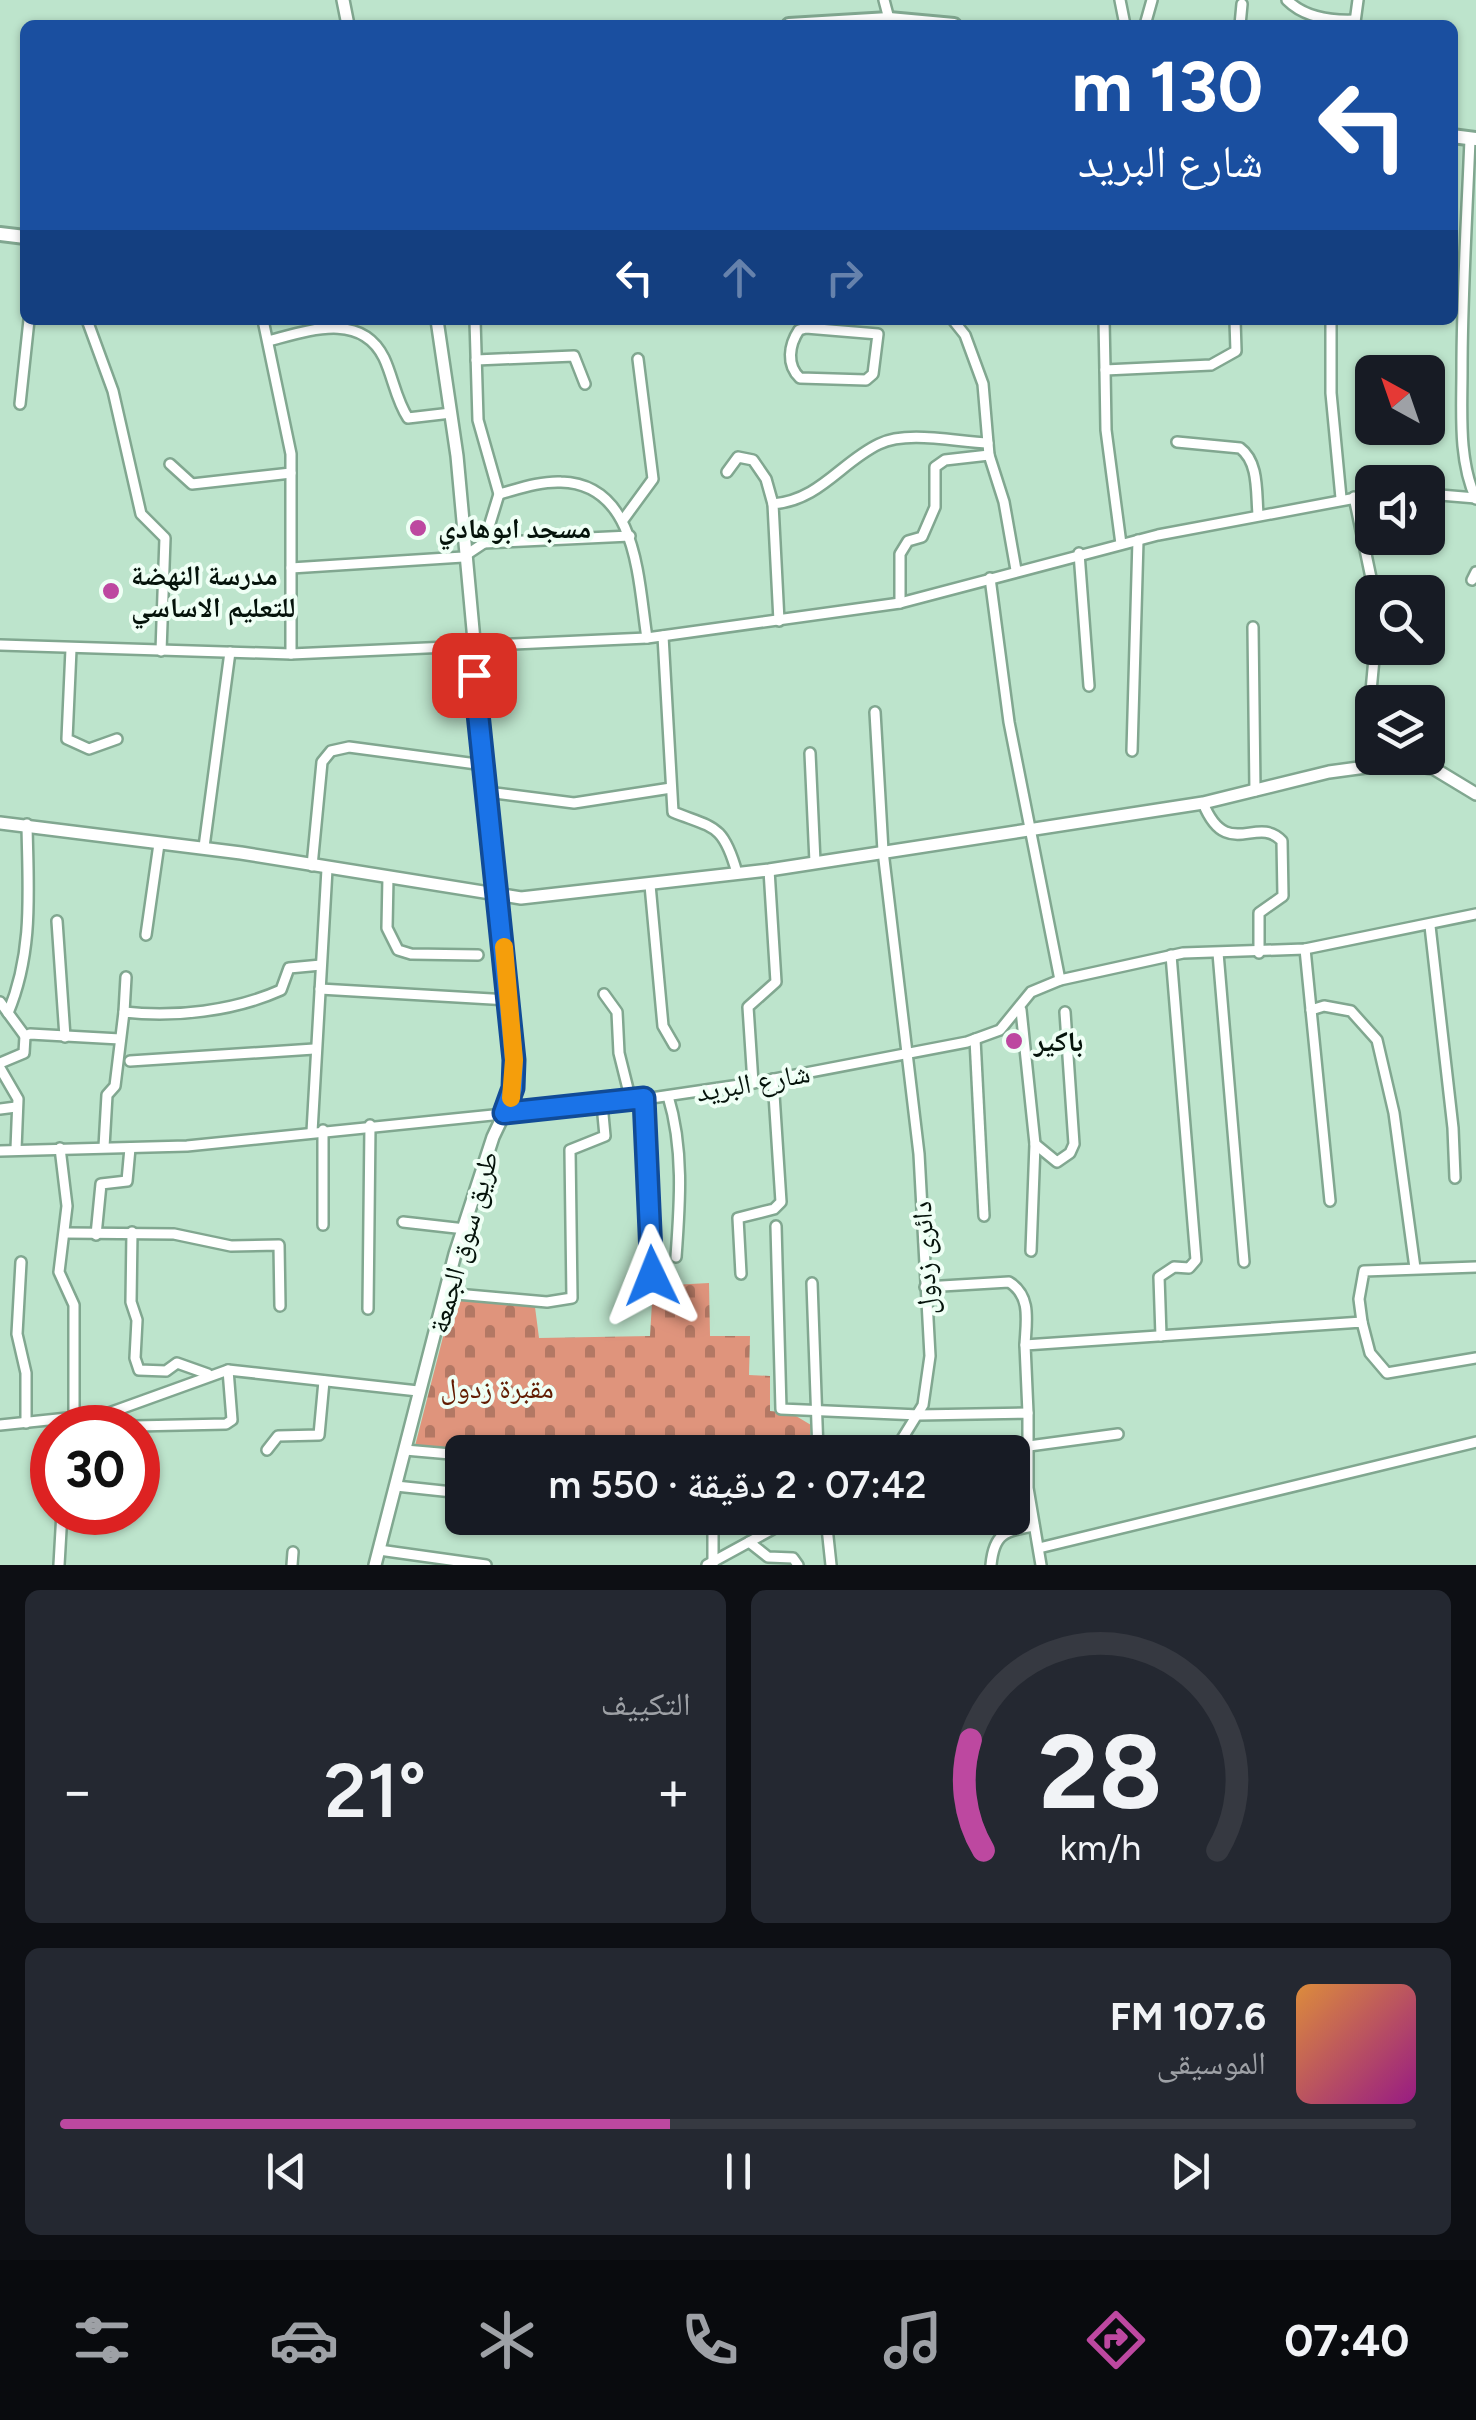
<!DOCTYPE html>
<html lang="ar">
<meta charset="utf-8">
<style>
:root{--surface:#171b24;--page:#242831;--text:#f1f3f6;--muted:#9ea1a6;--line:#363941;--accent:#bd48a0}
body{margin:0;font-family:Figtree,"Noto Naskh Arabic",sans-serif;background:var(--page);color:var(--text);direction:rtl;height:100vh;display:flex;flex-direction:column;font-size:38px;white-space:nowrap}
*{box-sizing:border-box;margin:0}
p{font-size:32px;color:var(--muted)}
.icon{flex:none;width:55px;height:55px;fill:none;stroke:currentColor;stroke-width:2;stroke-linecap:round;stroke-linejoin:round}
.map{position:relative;height:1565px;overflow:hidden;direction:ltr}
.details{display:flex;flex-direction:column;gap:25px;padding:25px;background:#0d0f14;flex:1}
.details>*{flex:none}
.banner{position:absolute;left:20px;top:20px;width:1438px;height:305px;border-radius:15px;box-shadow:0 2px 8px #0004;direction:rtl;background:#1a4fa0;color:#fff;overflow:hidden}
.needle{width:65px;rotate:320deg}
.controls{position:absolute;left:1355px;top:355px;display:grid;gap:20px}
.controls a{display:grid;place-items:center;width:90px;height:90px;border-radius:15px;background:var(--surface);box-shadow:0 2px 8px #0004;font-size:50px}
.speed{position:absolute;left:30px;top:1405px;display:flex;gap:20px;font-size:50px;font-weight:700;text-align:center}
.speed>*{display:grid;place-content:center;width:130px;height:130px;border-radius:50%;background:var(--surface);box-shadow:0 2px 8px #0004;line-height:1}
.speed .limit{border:15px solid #d22;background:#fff;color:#111}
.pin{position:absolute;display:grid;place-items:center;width:85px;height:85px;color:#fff;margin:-42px;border-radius:20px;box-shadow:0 5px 15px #0006}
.me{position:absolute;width:110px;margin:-55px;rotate:358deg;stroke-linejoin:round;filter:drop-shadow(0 0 8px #0008)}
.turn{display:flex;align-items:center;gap:35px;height:210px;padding:0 30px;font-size:45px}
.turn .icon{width:130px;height:130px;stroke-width:2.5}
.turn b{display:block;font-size:70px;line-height:85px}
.lanes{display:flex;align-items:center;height:95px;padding:0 30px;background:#0003;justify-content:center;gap:50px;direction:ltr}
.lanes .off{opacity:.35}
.big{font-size:75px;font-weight:600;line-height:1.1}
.details .tile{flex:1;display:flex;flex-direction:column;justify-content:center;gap:15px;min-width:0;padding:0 35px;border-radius:15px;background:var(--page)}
.details .dial{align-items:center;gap:0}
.dial svg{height:260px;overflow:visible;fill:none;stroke:var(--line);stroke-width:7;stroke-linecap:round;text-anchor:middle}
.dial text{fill:var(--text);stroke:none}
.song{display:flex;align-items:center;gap:30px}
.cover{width:120px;height:120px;border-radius:15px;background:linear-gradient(135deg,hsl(30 70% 55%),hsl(310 70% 35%))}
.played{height:10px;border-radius:5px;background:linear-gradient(90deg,var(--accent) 45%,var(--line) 45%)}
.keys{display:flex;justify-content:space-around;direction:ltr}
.heat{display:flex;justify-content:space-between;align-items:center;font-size:55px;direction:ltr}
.details .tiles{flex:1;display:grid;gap:25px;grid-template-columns:1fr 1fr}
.tile:last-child{grid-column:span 2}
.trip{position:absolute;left:445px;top:1435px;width:585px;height:100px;border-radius:15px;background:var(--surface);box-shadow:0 2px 8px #0004;font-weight:600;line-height:100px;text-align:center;direction:rtl}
.dock{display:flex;height:160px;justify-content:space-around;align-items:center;background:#090b0e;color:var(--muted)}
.dock .icon{width:70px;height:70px}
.dock .on{color:var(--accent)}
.dock b{font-size:45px;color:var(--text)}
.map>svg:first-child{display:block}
.cemetery{fill:url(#cemetery-stones)}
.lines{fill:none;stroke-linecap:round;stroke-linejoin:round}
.minor-casing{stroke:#81a790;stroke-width:14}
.tertiary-casing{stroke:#81a790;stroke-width:16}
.secondary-casing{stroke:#81a790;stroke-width:18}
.minor{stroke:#fff;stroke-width:9}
.tertiary{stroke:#fff;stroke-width:11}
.secondary{stroke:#fff;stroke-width:12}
.route-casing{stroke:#114b97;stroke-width:25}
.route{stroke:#1a73e8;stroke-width:18}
.slow{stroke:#f59e0b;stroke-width:18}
.poi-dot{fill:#bd48a0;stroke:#effff5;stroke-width:4}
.labels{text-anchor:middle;stroke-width:8;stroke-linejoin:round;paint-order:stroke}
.poi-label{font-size:28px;font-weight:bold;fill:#05130b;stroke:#effff5;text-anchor:start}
.street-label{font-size:28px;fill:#05130b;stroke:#effff5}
.park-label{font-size:28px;fill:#621c02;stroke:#effff5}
</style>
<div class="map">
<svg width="1476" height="1565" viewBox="0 0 1476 1565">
<defs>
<pattern id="cemetery-stones" width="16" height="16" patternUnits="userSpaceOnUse" patternTransform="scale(2.5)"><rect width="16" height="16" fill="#df947c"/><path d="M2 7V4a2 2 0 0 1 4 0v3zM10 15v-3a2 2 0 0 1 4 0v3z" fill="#b37864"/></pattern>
</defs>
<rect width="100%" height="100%" fill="#bde4cc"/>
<!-- cemetery -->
<polygon class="cemetery" points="709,1283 710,1336 750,1336 749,1375 770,1376 770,1411 791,1413 811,1425 809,1452 492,1452 415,1446 453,1298 535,1307 539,1338 650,1336 653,1286"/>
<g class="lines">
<!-- minor casing -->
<g class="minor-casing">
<g id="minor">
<polyline points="884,0 889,19"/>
<polyline points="1120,0 1125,25"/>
<path d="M1287,0c17,17 44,21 68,20"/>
<polyline points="1355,22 1358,0"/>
<polyline points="1145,25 1152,0"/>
<polyline points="1240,25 1242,4"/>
<path d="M1470,139c-3,77 -8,153 -8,231 0,42 -4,90 14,129"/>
<polyline points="87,320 113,391 141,514 165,538 161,651"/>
<polyline points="263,320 291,454 291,654"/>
<path d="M475,320l3,100 21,74c19,-5 42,-13 62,-12 77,2 77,99 86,156"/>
<polyline points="953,320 965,335 983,384 989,455 1004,502 1016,570"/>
<polyline points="1104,320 1105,370 1211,365 1236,351 1235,320"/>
<polyline points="1331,320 1331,393 1341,498"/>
<path d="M806,328l72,6 -5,40 -7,6 -66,-2c-14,-13 -11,-33 -1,-48z"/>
<path d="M268,341c39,-10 93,-30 116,17 9,19 12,42 24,60l43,-5"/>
<polyline points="476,360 574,356 585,384"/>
<polyline points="1105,370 1106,430 1121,544"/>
<polyline points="20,404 29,320"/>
<path d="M1177,442l63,6c19,14 16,44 18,66"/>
<polyline points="170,464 192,484 291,473"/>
<polyline points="727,472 738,457 753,460 766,479 773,504"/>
<polyline points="1428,494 1476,498"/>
<polyline points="1354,497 1374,592"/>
<polyline points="623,520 653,479 638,359"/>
<polyline points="484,543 630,536"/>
<polyline points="1079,553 1089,686"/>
<polyline points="291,568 463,557 484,543 499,494"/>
<polyline points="990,578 1009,722 1060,980"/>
<polyline points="1472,580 1476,572"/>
<polyline points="900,603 900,554 908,541 922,537 935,507 935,467 945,460 989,455"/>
<path d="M779,621l-6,-117c47,-4 68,-42 106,-60 28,-14 78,-2 109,-1"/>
<polyline points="1253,627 1255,791"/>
<path d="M663,636l10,176c40,16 50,11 64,61"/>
<polyline points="0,645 291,654 647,638 900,603 1158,535 1372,495"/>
<polyline points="71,649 67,739 89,749 117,739"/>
<polyline points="875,712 883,851 919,1154 930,1356 923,1405 894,1452"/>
<polyline points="1132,751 1138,540"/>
<polyline points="810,753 815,862"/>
<polyline points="1364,766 1375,648"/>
<polyline points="487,792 574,803 671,788"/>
<path d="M1203,803c24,59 54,11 79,38l1,55 -24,17v40"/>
<polyline points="204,847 230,652"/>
<polyline points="312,866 322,762 331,751 349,747 484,765"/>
<polyline points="388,877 387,928 398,950 411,954 478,955"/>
<polyline points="650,885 663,1026 674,1045"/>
<polyline points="57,921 65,1037"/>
<polyline points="1430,926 1453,1128 1455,1178"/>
<polyline points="146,935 159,844"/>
<polyline points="1305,949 1330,1201"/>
<polyline points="1218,953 1244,1262"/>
<polyline points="320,989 509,1000"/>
<polyline points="604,994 617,1012 619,1053 631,1101"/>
<polyline points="0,1002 25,1036"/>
<polyline points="1021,1010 1035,1144 1031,1251"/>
<polyline points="1311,1010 1324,1006 1351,1011 1377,1040 1394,1113 1415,1268"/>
<polyline points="124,1012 126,977"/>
<path d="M8,1013c26,-62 20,-124 19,-189"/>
<polyline points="975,1039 984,1216"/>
<polyline points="130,1061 314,1049"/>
<polyline points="0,1063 24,1053 25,1036 30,1034 120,1039"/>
<polyline points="0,1068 18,1099 16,1149"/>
<polyline points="753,1083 748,1007 776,982 769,870"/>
<path d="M668,1096c16,52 12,107 8,161"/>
<polyline points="644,1098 652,1276"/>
<polyline points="0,1109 16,1107"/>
<polyline points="312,1132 327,869"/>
<polyline points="1035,1144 1057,1162 1070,1153 1074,1144 1065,1012"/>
<path d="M104,1147l3,-52 8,-9 9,-74c50,6 110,-1 157,-22l8,-22 32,-3"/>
<polyline points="60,1148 67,1206 59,1272 74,1305 74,1420"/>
<polyline points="0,1151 187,1146 631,1101 753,1083 967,1042 1000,1030 1031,992 1060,980 1183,953 1305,949 1476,914"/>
<polyline points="403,1222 465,1229"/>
<polyline points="323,1225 323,1130"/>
<polyline points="776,1226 781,1409 919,1415 1028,1413 1028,1488 1041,1565"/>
<polyline points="132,1232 131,1302 137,1320 135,1358 139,1370 166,1371 177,1363 208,1374"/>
<polyline points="66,1233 174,1234 231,1246 279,1245 280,1306"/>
<polyline points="96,1235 101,1184 127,1181 130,1148"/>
<polyline points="21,1262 17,1334 26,1373 26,1423"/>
<polyline points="741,1274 738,1218 774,1209 781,1202 773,1079"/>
<polyline points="812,1283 818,1452"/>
<path d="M925,1287l84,-5c23,14 17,40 16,63"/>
<polyline points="445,1293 547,1302 572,1298 570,1150 605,1136 602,1104"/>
<polyline points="368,1309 370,1125"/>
<polyline points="1362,1322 1359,1299 1364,1271 1476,1267"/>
<polyline points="1161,1336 1159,1277 1174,1267 1189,1268 1196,1260 1171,955"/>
<polyline points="1028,1413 1025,1345 1362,1322 1370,1353 1387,1373 1476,1358"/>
<polyline points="106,1414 135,1426 226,1424 232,1420 228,1370"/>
<polyline points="0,1425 106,1414 228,1370 418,1391"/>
<polyline points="1029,1446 1118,1434"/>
<polyline points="267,1450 278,1436 319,1435 324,1381"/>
<polyline points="405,1450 462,1455"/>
<polyline points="396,1486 462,1493"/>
<polyline points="826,1518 831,1565"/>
<polyline points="981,1518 1005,1525 1017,1516"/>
<polyline points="749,1542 768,1557 793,1558 798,1565"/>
<polyline points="1039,1548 1476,1442"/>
<polyline points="379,1550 486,1565"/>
<polyline points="59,1565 62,1512"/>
<polyline points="292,1565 293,1552"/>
<polyline points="707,1565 793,1518"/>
<polyline points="713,1565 713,1518"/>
<path d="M991,1565c3,-32 14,-34 43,-39"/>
</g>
</g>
<!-- tertiary casing -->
<g class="tertiary-casing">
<g id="tertiary">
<polyline points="343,0 348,25"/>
<polyline points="0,823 241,853 521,898 769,870 1203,803 1329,772 1395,763 1433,768 1476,794"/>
<polyline points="375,1565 455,1254 493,1137 510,1101 514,1075 457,456 437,320"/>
</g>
</g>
<!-- secondary casing -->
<g class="secondary-casing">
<g id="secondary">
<polyline points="789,25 889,19 954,25"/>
<polyline points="1452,136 1476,139"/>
<polyline points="0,234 25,237"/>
</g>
</g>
<!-- minor -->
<use href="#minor" class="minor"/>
<!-- tertiary -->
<use href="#tertiary" class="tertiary"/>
<!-- secondary -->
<use href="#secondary" class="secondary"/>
</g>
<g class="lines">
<!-- route casing -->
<g class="route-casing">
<polyline id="route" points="474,675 514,1060 513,1088 504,1113 644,1098 652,1276"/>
</g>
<!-- route -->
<use href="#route" class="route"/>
<!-- slow -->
<polyline class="slow" points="504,947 514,1060 511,1098"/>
</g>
<!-- markers -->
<g class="poi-dot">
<circle cx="418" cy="528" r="10"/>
<circle cx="111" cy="591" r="10"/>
<circle cx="1014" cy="1041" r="10"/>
</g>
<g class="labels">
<!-- poi labels -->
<g class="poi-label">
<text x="438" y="538">مسجد ابوهادي</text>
<text x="131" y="585">مدرسة النهضة<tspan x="131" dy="32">للتعليم الاساسي</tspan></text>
<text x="1034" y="1051">باكير</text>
</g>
<!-- street labels -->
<g class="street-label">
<text transform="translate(753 1082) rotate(-10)" y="10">شارع البريد</text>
<text transform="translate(463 1242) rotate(-74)" y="10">طريق سوق الجمعة</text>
<text transform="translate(924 1258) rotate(-93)" y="10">دائرى زدول</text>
</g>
<!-- park labels -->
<g class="park-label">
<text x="497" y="1398">مقبرة زدول</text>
</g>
</g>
</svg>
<div class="controls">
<a><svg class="needle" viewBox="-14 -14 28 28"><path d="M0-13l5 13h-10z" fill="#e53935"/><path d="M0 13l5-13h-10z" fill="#9ea1a6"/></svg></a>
<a><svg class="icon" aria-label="sound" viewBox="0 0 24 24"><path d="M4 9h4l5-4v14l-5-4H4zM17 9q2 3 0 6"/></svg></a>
<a><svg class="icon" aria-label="search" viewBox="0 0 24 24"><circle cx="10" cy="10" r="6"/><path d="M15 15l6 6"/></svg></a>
<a><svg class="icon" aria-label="layers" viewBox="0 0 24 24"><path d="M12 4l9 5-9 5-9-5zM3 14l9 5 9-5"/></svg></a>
</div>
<div class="speed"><div class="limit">30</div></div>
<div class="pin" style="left:474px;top:675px;background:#d93025"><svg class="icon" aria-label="arrive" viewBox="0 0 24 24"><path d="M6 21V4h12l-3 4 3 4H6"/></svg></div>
<svg class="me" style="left:652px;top:1276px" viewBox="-20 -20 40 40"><path d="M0-17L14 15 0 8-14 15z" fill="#1a73e8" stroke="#fff" stroke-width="4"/></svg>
<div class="trip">07:42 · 2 دقيقة · 550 m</div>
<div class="banner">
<div class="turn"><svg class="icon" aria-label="left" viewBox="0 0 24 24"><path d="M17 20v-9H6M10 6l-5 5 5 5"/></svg><div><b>130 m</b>شارع البريد</div></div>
<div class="lanes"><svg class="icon" aria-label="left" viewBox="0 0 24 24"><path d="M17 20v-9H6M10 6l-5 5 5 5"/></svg><svg class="icon off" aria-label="ahead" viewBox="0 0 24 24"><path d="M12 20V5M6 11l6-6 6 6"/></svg><svg class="icon off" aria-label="right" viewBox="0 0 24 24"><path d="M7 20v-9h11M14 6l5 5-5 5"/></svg></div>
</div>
</div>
<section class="details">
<div class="tiles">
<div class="tile dial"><svg viewBox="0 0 100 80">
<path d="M14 69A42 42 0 1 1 86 69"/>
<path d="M14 69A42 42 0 0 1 10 35" stroke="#bd48a0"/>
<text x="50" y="56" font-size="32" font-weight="700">28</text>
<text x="50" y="72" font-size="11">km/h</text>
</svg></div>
<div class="tile"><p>التكييف</p>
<div class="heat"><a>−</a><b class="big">21°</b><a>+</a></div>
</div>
<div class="tile">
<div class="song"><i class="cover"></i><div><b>107.6 FM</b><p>الموسيقى</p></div></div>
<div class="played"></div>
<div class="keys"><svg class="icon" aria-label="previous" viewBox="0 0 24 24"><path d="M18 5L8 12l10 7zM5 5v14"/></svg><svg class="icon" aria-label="pause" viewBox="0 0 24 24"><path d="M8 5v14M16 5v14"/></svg><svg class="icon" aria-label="next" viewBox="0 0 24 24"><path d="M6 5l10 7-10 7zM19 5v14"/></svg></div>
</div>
</div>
</section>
<nav class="dock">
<b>07:40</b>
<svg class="icon on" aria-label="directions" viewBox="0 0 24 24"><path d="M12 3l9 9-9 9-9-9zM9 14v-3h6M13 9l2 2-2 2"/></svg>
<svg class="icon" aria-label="music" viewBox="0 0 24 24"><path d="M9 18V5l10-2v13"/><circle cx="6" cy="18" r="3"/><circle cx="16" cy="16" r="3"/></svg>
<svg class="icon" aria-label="phone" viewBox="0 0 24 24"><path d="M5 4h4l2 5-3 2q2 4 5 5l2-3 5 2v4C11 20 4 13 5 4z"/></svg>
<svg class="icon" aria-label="climate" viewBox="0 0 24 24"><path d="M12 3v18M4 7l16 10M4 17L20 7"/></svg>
<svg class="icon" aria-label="car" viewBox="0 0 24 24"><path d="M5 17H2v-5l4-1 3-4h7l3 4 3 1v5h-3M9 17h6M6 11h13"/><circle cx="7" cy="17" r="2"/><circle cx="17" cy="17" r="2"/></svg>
<svg class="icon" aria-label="filters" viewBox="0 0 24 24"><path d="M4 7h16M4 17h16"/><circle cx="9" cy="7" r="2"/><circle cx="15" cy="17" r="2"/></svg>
</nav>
